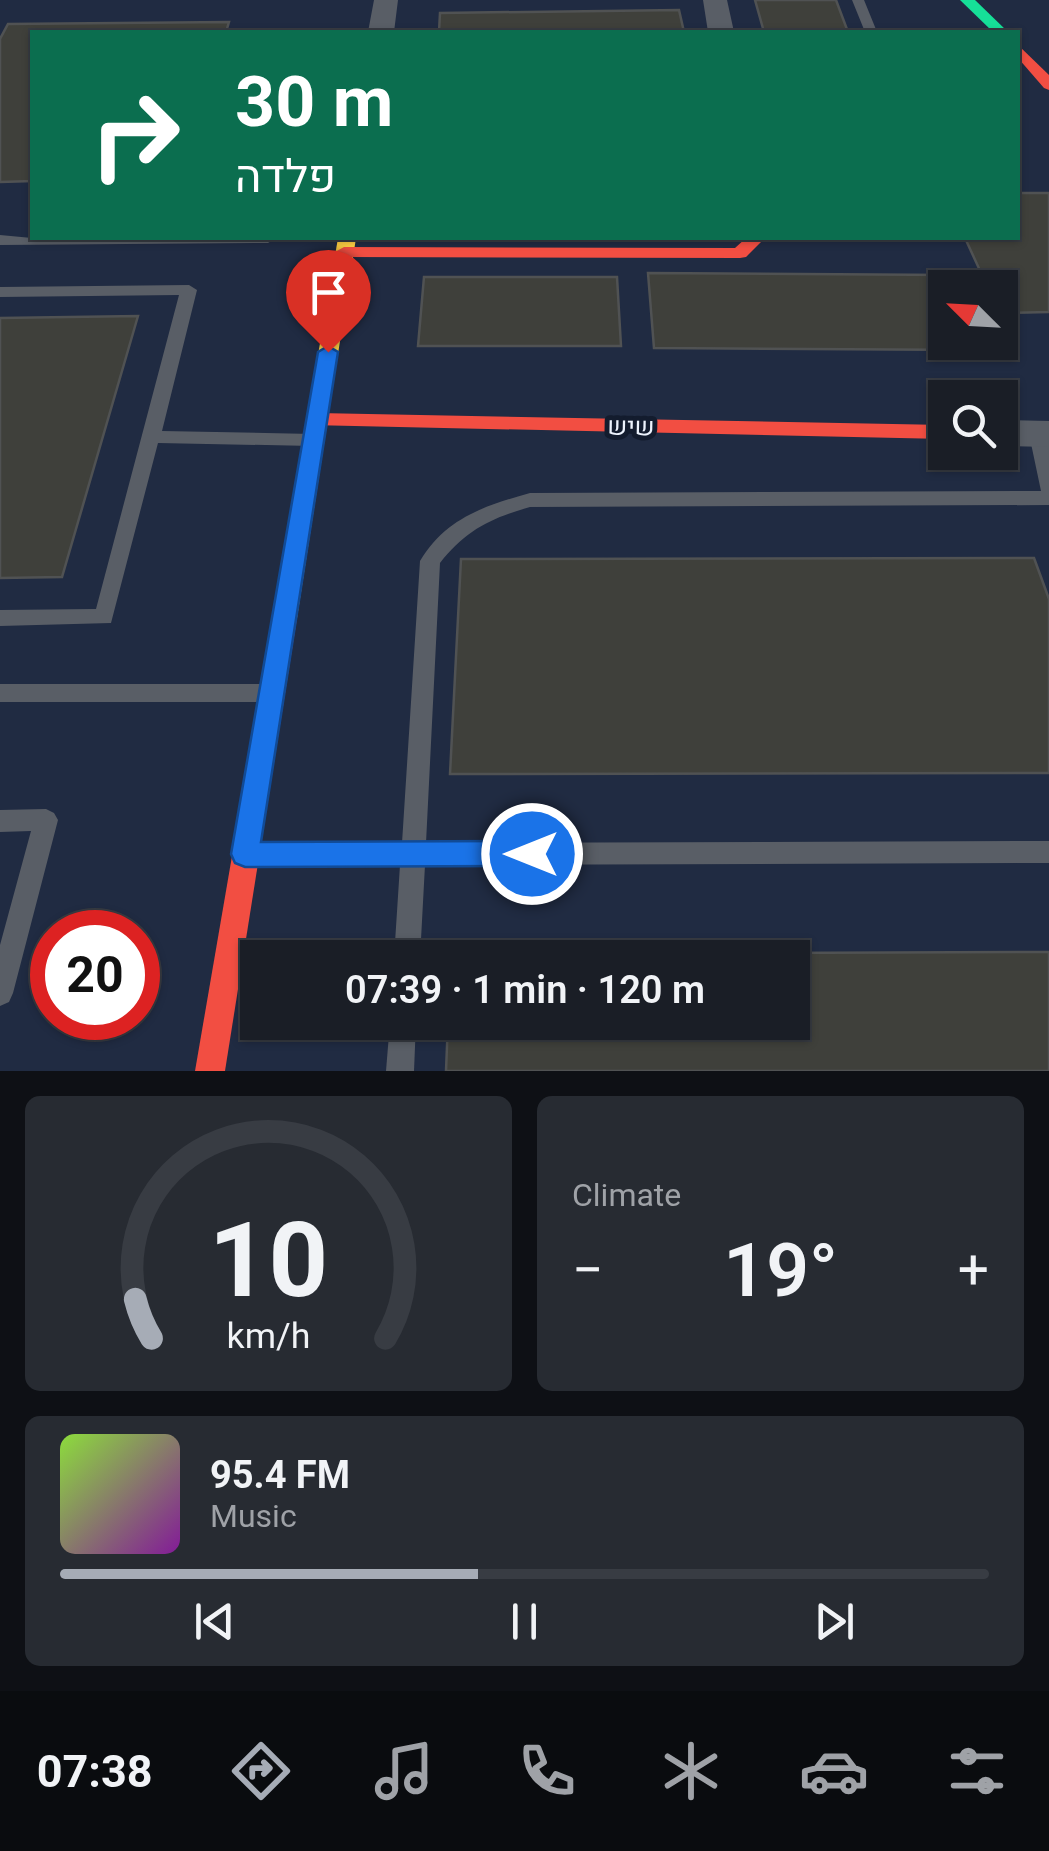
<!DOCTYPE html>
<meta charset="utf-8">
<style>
:root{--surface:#1a1e26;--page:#272b32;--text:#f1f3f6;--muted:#9fa2a7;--line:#383c43;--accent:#a6acb6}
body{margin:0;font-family:Roboto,Heebo,sans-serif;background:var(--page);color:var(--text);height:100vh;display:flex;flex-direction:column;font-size:38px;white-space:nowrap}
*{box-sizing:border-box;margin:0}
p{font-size:32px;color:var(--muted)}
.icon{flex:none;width:55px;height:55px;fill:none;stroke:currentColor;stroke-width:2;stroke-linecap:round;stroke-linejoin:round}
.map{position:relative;height:1071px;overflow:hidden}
.drawer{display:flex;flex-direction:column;gap:25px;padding:25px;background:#0e1015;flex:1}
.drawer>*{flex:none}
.guide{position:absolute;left:30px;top:30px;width:990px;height:210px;border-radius:0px;box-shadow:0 2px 8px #0004,0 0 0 2px var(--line);background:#0b6e4f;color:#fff;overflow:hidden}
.needle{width:65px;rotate:294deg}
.buttons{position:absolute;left:928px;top:270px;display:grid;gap:20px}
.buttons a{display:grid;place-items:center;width:90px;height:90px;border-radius:0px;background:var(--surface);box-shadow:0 2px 8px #0004,0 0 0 2px var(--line);font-size:50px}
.speed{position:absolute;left:30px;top:910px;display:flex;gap:20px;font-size:50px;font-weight:700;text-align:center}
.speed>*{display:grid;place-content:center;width:130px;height:130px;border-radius:50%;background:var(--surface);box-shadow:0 2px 8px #0004,0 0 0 2px var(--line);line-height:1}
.speed .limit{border:15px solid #d22;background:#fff;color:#111}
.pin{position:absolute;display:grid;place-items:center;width:85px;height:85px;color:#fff;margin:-102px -42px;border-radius:50% 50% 50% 0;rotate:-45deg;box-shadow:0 0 10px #0007}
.pin .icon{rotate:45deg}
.me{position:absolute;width:110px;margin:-55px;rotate:270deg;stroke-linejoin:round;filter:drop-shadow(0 0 8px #0008)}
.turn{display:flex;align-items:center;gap:35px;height:210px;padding:0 40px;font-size:45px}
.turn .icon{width:130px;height:130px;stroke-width:2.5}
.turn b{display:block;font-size:70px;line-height:85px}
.big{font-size:75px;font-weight:600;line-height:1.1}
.drawer .card{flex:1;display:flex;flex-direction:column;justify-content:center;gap:15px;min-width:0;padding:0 35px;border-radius:15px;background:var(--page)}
.drawer .dial{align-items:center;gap:0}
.dial svg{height:260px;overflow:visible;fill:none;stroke:var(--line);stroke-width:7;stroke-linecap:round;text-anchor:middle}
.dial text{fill:var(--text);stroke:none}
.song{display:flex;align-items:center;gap:30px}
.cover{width:120px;height:120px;border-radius:15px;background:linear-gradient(135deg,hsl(90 70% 55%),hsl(290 70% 35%))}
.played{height:10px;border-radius:5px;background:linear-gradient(90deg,var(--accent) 45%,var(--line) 45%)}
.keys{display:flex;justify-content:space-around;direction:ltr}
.heat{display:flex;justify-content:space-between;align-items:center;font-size:55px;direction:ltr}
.drawer .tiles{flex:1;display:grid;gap:25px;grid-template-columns:1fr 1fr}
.card:last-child{grid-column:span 2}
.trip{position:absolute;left:240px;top:940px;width:570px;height:100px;border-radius:0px;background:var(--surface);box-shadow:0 2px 8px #0004,0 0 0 2px var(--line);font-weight:600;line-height:100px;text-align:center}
.dock{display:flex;height:160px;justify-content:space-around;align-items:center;background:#0a0c0f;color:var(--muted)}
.dock .icon{width:70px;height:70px}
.dock .selected{color:var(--accent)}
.dock b{font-size:45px;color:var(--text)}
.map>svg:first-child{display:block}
.built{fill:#202b42;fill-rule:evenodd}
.building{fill:#3f403b;stroke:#505253;stroke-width:2.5}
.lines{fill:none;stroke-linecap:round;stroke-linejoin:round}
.lane{fill:#595e66;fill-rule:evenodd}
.street{fill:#595e66;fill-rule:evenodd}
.fast{fill:#16e098;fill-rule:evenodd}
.slow{fill:#ffcf43;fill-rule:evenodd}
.jam{fill:#f24e42;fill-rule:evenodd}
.route{fill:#1a73e8;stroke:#114b97;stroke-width:2.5}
.labels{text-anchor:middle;stroke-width:10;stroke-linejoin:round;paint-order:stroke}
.street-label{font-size:25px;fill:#edf3fd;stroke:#131c2e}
</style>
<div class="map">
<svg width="1049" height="1071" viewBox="0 0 1049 1071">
<rect width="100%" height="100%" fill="#232832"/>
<!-- built -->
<path class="built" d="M0,0h1049v1071h-1049zM32,32h986v206h-986zM945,288h55v54h-55zM945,398h55v54h-55zM52,932h86v86h-86zM258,958h534v64h-534z"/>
<!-- building -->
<g class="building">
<polygon points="755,0 836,0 848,32 764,32"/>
<polygon points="679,10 684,32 439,32 440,13"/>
<polygon points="229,22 226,32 32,32 32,181 0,182 0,39 8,24"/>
<polygon points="1018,193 1049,193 1049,312 1000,313 1000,288 988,288 965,238 1018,238"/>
<polygon points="648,273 950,275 954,288 945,288 945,342 973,342 976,350 654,348"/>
<polygon points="424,277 617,277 621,346 418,346"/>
<polygon points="138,316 62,577 0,578 0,318"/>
<polygon points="1034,558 1049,599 1049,773 450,774 461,559"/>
<polygon points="1049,952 1049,1071 446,1071 448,1022 792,1022 792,958 450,958 451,954"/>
</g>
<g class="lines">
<!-- lane -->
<g class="lane">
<polygon points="852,0 864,0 877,32 865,32"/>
<polygon points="0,235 32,238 276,238 268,243 0,245"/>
<polygon points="189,285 197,290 162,431 313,434 322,440 313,446 158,443 111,623 0,626 0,610 96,609 179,295 0,297 0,287"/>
<path d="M1038,428l7,2 4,12v63l-519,2c-39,11 -64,23 -90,56l-14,280 623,-2v22l-624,2 -5,93h-26l6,-93h-148l-9,-3 -3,-8 3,-8 9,-3h150l18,-282c26,-43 64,-55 110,-68l511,-2 -12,-57z"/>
<polygon points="0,684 268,684 276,687 279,693 276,699 268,702 0,702"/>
<polygon points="46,809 54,813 58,820 13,993 9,1002 0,1006 0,945 31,831 0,832 0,810"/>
<polygon points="390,1022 416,1022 414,1071 386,1071"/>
</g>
<!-- street -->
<g class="street">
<polygon points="374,0 398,0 394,32 368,32"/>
<polygon points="703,0 727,0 734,32 708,32"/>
<polygon points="1000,420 1049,421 1049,447 1000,446"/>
</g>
<!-- fast -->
<polygon class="fast" points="960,0 975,0 1008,32 993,32"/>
<!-- slow -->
<polygon class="slow" points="338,238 356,238 297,618 293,625 277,625 273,618"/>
<!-- jam -->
<g class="jam">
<polygon points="1018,45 1049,75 1049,90 1044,88 1018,58"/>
<polygon points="746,238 765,238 746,257 740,258 344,257 335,252 344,247 735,248"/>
<polygon points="317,413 945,425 945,439 310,425 307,420"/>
<polygon points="285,609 293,611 297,618 225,1071 195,1071 273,618 277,611"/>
</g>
</g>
<!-- route -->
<polygon class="route" points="328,346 338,352 261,842 532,841 542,845 546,854 542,862 532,866 245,867 235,863 231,854 318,352"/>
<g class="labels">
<!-- street labels -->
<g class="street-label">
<text transform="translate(631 426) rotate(1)" y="9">שיש</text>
</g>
</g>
</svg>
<div class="buttons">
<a><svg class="needle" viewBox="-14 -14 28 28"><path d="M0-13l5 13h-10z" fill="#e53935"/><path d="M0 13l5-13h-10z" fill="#9fa2a7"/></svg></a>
<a><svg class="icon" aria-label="search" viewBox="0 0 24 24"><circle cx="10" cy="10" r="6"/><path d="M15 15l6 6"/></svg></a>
</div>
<div class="speed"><div class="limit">20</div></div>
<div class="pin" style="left:328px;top:352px;background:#d93025"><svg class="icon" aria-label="arrive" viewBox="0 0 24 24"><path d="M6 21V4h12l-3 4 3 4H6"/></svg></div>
<svg class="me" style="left:532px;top:854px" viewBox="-20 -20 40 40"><circle r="17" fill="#1a73e8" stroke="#fff" stroke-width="3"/><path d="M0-11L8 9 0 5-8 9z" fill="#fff"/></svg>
<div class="trip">07:39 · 1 min · 120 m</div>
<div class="guide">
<div class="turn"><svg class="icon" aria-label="right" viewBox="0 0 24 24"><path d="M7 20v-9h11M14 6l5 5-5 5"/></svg><div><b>30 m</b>פלדה</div></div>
</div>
</div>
<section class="drawer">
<div class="tiles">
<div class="card dial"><svg viewBox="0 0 100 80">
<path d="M14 69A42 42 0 1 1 86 69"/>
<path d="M14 69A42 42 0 0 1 9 57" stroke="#a6acb6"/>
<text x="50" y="56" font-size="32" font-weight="700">10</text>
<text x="50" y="72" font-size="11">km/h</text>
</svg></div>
<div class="card"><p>Climate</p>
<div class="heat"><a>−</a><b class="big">19°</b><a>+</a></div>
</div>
<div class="card">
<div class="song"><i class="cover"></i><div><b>95.4 FM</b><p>Music</p></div></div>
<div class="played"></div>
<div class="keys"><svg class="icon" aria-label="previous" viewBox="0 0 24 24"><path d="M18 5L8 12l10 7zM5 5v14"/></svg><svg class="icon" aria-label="pause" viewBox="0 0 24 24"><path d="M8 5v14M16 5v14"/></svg><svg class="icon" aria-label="next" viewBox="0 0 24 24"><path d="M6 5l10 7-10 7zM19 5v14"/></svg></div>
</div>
</div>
</section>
<nav class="dock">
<b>07:38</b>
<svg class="icon selected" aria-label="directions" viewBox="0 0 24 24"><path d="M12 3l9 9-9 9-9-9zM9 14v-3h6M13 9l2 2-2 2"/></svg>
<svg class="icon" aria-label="music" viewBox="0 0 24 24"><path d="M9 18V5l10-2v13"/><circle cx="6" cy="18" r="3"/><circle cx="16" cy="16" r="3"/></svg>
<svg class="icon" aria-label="phone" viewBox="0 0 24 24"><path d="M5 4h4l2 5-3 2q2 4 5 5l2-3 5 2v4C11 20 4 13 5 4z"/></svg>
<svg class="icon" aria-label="climate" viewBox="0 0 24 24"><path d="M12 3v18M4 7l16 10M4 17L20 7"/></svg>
<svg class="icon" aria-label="car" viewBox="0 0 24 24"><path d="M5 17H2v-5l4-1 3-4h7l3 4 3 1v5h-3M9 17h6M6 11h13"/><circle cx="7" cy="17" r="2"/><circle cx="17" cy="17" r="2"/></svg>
<svg class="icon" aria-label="filters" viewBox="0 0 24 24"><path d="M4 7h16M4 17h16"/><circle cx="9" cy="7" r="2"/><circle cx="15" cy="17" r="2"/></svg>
</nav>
